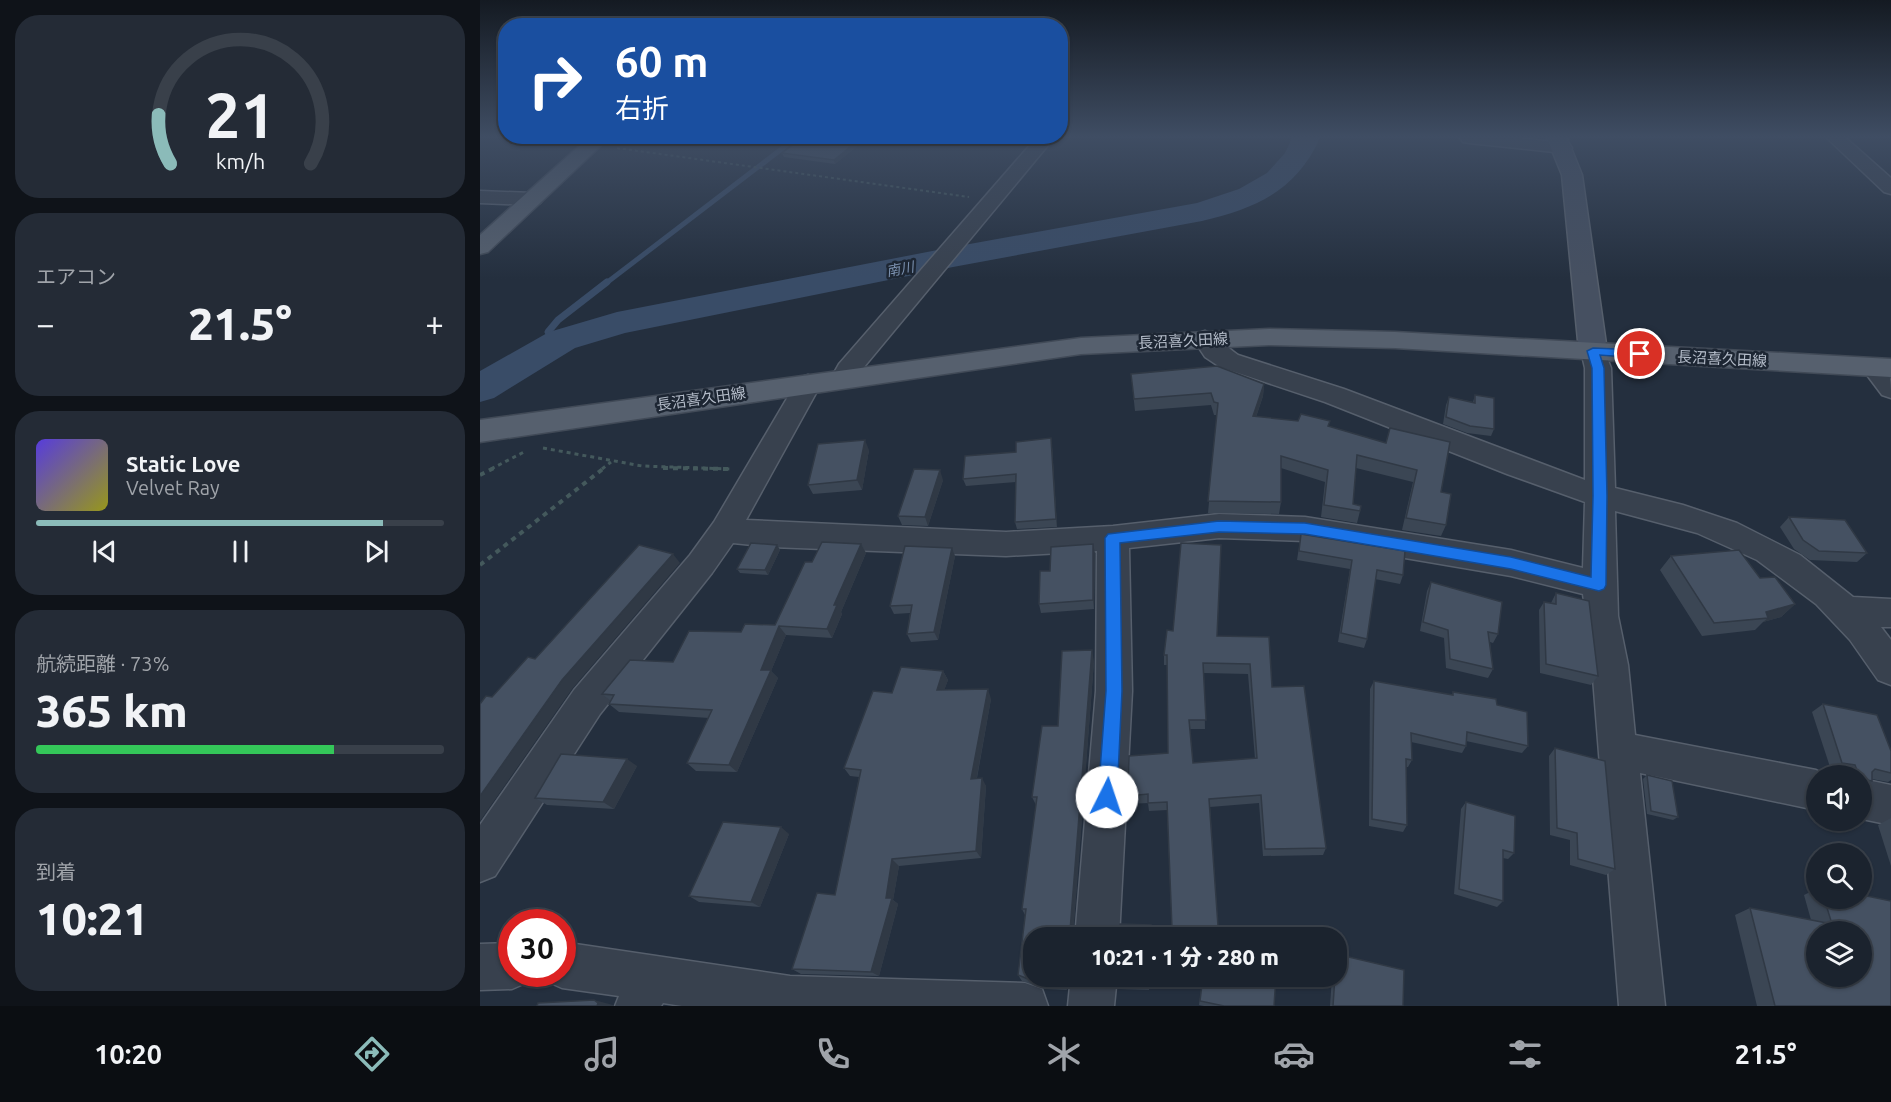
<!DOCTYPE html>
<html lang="ja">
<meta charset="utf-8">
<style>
:root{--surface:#1b232e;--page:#242b36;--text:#f1f3f6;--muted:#a0a4aa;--line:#39404a;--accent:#8bbbb9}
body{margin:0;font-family:Ubuntu,"Noto Sans JP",sans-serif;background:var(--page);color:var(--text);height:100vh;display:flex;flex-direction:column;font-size:22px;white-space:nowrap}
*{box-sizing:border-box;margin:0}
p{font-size:20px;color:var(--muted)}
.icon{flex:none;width:33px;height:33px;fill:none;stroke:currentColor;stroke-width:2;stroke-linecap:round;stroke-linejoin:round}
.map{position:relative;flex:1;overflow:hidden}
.drawer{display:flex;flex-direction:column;gap:15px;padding:15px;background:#0f1319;width:480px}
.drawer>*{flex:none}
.guide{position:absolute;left:18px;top:18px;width:570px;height:126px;border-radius:24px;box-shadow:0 2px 4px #0004,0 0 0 2px var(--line);background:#1a4fa0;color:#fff;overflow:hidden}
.controls{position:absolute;left:1326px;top:765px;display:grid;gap:12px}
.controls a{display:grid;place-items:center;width:66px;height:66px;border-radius:50%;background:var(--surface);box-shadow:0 2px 4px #0004,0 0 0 2px var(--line);font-size:30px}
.speed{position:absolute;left:18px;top:909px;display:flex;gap:12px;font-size:30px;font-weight:700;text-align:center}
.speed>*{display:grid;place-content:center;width:78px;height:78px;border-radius:50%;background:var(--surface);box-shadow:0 2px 4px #0004,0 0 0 2px var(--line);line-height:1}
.speed .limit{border:9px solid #d22;background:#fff;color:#111}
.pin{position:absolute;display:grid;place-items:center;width:51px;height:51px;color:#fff;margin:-26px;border:3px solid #fff;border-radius:50%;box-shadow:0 2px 6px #0007}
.me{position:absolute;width:66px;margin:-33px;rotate:4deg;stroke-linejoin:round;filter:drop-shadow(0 0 4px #0008)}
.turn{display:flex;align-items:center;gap:21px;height:126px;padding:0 18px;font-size:27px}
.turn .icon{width:78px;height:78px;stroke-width:2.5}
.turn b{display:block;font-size:42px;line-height:51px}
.big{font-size:45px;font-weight:800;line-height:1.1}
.drawer .card{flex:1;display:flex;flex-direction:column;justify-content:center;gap:9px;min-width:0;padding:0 21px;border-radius:24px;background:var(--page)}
.drawer .dial{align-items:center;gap:0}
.dial svg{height:156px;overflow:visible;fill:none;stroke:var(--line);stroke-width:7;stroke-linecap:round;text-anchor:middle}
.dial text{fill:var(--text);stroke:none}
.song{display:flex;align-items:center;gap:18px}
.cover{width:72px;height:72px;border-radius:9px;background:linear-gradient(135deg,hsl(250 70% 55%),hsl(60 70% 35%))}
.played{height:6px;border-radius:3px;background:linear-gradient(90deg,var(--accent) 85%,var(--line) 85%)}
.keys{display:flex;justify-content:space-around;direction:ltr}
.heat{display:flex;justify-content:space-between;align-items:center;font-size:33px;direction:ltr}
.charge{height:9px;border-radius:4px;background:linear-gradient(90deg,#34c759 73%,var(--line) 0)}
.trip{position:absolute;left:543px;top:927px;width:324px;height:60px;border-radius:24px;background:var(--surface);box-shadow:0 2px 4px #0004,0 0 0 2px var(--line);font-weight:800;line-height:60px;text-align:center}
.tab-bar{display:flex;height:96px;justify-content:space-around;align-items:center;background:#0b0e12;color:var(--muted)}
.tab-bar .icon{width:42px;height:42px}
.tab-bar .on{color:var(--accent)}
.tab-bar b{font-size:27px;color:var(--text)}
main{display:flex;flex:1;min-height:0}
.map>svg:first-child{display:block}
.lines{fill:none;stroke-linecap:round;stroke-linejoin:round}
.stream-far1{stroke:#394c67;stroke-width:5}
.stream{stroke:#394c67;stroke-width:7}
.river{fill:#394c67;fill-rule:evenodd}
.street-casing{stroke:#565f6c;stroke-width:3}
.secondary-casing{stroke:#565f6c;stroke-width:3}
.primary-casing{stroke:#414a57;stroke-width:3}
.path-far2{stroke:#44595c;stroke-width:2;stroke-dasharray:3 3;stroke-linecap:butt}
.path-far1{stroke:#44595c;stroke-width:3;stroke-dasharray:4 4;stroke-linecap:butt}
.path{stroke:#44595c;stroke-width:4;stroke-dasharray:5 5;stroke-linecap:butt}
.street{fill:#38414e;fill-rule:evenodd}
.secondary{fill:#465061;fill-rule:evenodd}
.primary{fill:#56606e;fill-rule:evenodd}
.wall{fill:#3b4654;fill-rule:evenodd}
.shaded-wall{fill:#303945}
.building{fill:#455162;stroke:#303945;stroke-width:1.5;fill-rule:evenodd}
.route{fill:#1a73e8;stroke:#114b97;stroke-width:1.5}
.labels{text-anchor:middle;stroke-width:5;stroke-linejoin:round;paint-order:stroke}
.far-water-label{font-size:14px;font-style:italic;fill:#7c92b1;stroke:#1d2633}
.street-label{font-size:15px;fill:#b4bcc9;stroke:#1d2633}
</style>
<main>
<section class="drawer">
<div class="card dial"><svg viewBox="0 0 100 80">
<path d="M14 69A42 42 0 1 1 86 69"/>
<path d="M14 69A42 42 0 0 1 8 44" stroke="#8bbbb9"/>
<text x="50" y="56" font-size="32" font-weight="700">21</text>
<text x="50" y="72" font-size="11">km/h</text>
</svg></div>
<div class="card"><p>エアコン</p>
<div class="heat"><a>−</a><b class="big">21.5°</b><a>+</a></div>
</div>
<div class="card">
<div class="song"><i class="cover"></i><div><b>Static Love</b><p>Velvet Ray</p></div></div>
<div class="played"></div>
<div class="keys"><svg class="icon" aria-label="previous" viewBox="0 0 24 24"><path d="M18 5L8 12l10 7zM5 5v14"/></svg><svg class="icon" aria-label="pause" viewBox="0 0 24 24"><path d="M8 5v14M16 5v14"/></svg><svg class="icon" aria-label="next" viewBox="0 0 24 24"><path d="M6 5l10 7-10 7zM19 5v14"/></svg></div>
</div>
<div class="card"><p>航続距離 · 73%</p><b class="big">365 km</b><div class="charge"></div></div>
<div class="card"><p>到着</p><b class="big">10:21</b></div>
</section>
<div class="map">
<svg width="1411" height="1006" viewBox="0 0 1411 1006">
<rect width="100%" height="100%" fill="#242f3e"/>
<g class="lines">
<!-- stream-far1 -->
<polyline class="stream-far1" points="125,284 316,138"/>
<!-- stream -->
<polyline class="stream" points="82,340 71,336 68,332 78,320 127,282"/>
<!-- river -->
<path class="river" d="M812,138h28c-24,53 -64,70 -118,83l-249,46 -328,66 -50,15 -81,50 -14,4v-31l69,-39 68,-20 336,-65 244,-44 42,-14 28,-16 18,-20z"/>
<!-- street casing -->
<g class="street-casing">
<g id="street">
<polygon points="556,138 574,138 379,373 372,386 363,388 354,386 350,380 359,364"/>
<polygon points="980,138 1038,138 1083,143 1089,144 1092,148 1089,152 1083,153 989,143 983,142"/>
<polygon points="1347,138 1366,138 1411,178 1411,194 1404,192"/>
<polygon points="0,191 53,193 60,195 63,199 60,203 53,205 0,203"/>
<path d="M725,331c12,4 22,17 33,24l106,34 241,91v-112l-4,-17 3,-6 9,-2 9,2 9,23 4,120 68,17 54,18 63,32 53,42 38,2v28h-10l10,13v45l-13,-5 -28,-40 -34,-36 -59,-44 -60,-27 -82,-22 3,105 10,49 7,70 181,35 13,6h-13v34l-176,-37 25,233h-46l-27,-341 -9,-71 -72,-18 -206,-35 -86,-3 -90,10 3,143 -13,247h-44l21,-247 1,-140 -91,5 -235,-9 -38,-4 -21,30 -112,141 -105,162 -15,6v-57l94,-135 116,-135 24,-33 85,-144 9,-3 9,3 4,6 -75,136 260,12 107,-6 106,-12 86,3 206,33 72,18 2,-66 -78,-28 -182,-72 -105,-35 -15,-10 -12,-18 3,-5z"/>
<path d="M1394,359c17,5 17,21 17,39l-9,-3 -21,-28 4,-6z"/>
<polygon points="1382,779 1411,785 1411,825 1382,819"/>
<polygon points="82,942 310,976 545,983 562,989 568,1006 202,1006 183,1003 181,1006 135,1006 139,996 82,988 66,981 63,974 82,974"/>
<polygon points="32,943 32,974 52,974 48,982 32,989 0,990 0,944"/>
<polygon points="591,976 637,976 634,1006 588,1006"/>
</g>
</g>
<!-- secondary casing -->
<g class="secondary-casing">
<polygon id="secondary" points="1067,138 1087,138 1102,175 1127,351 1123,357 1113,360 1103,357 1099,351 1082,175"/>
</g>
<!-- primary casing -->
<g class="primary-casing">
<g id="primary">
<polygon points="108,138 129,138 8,252 0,254 0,235"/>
<polygon points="789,329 915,332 1411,359 1411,377 915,348 789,345 601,354 0,442 0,420 601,338"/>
</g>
</g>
<!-- path-far2 -->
<polyline class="path-far2" points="137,148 489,197"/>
<!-- path-far1 -->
<g class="path-far1">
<polyline points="63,448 162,466 251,469"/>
<polyline points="11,469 46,451"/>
<polyline points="122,469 131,462"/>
</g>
<!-- path -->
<g class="path">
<polyline points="183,468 251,469"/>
<polyline points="0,475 14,468"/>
<polyline points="0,565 124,468"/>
</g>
<!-- street -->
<use href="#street" class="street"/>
<!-- secondary -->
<use href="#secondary" class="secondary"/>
<!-- primary -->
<use href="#primary" class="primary"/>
</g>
<!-- wall -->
<g class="wall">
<polygon points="322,138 387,138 355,164 304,157 302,153"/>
<polygon points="651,374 784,384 783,396 776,417 848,427 906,443 961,492 966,525 961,536 922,530 933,482 876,468 873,504 880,511 877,523 841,517 845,482 801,468 801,502 799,514 728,513 737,415 734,415 731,405 655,411"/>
<polygon points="995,395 1014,429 1011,436 987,433 963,424 966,405 969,397 993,402"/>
<polygon points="572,446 577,527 537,529 535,522 536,482 486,486 483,479 536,452"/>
<polygon points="389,450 382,490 333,494 328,485"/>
<polygon points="463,480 448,526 422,525 418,516"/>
<polygon points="1309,517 1387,553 1377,562 1330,560 1314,549 1300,527"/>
<polygon points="821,534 923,575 920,584 895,579 887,639 884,648 858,642 870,569 817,560"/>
<polygon points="381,544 386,553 361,612 362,614 352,638 306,635 291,671 298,678 257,772 216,771 207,763 229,718 139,712 129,704 131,701 122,694 261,632 295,625"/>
<polygon points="297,545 300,550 288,575 260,573 257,569"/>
<polygon points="472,548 475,556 458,640 431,642 427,634 430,613 414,614 410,606"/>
<polygon points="615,553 614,609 561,613 559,604 570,571"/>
<polygon points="1191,556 1280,578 1315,604 1301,617 1283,622 1275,630 1222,636 1180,570"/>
<polygon points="951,582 1018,634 1013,643 1010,642 1013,669 1008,678 966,668 964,638 940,631 947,591"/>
<polygon points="1076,593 1118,676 1111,685 1060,673 1059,610 1064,602 1071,603"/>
<path d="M737,636l52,1 3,50 54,161 -3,7 -60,1 -4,-53 -49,4 8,119 -1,6 -45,2 -5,-124 -18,1 -1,-8 -19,1 -1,-8 40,-43 -1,-88h-3v-10zM724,673l44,1 7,85 -62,4 -3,-34h15z"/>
<polygon points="614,661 593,933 596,934 598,938 554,938 589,976 587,990 565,989 542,981 538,975 545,915 542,909 556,805 552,797 578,726"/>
<polygon points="463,671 468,680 464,690 511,699 497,778 506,786 501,858 419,866 413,900 418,904 399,976 321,974 312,969 355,895 379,777 370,776 364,768 412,693"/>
<polygon points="894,681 972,695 973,692 1017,705 1048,746 1042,753 986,741 986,746 982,753 931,742 932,760 928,767 926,767 927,825 923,832 889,826 890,689"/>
<polygon points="1343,704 1411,751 1411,780 1408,782 1392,779 1392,781 1382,787 1382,776 1364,776 1363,773 1351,770 1332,712"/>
<polygon points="1075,748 1135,869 1126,875 1090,865 1090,840 1070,835 1069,756"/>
<polygon points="157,766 134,809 67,805 55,798"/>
<polygon points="1167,775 1198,817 1193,820 1167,814 1163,779"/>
<polygon points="986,802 1034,853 1028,859 1023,858 1023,901 1017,907 974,894 981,809"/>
<polygon points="1411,818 1411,866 1398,825"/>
<polygon points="309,834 280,907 219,902 209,896"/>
<polygon points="1336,889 1336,898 1382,898 1411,1006 1277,1006 1255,915 1270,908 1331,920 1324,895"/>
<polygon points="669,976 669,990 638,989 636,985"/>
<polygon points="723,976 794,1006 724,1006 719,1005"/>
<polygon points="852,976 856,976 923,1006 850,1006"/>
</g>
<!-- shaded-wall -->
<g class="shaded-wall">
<polygon points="381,138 387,138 355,164 354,160"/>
<polygon points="784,384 783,396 772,429 773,416"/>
<polygon points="571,438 572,446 577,527 576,519"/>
<polygon points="385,440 389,450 382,490 377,480"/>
<polygon points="460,470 463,480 448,526 445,517"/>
<polygon points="381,544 386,553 361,612 362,614 352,638 347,629 354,605"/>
<polygon points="613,544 615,553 614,609 613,600"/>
<polygon points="297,545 300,550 288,575 285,570"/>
<polygon points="472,548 475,556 458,640 454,632"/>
<polygon points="193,554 200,563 92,689 0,821 0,796 82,680"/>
<polygon points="1315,604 1301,617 1283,622 1288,618 1286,612"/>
<polygon points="299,626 306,635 291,671 298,678 257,772 249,765 281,670"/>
<polygon points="612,650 614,661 593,938 590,931"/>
<polygon points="463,671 468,680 461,699 457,690"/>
<polygon points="508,689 511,699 495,787 491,779"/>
<polygon points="147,759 157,766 134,809 123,802"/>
<polygon points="502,778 506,786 501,858 496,851"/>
<polygon points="301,827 309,834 280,907 271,902"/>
<polygon points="412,859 419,866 413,900 418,904 399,976 391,972"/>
<polygon points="585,976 589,976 587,990 584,985"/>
<polygon points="114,1000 133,1005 134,1006 117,1006"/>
</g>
<!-- building -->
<g class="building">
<polygon points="322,138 381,138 354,160 302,153"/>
<polygon points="737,366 784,384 773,416 818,421 821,414 850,421 848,426 906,443 910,428 970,442 961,492 971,494 966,525 926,518 937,470 877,455 873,504 881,506 880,511 844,505 848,470 801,456 801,502 728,501 738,403 734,402 731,393 654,399 651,374"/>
<polygon points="995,395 1014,398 1014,429 990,426 966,417 969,397 995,403"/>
<polygon points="571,438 576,519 535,522 536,474 483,479 485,456 536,452 536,442"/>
<polygon points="385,440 377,480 328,485 338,444"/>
<polygon points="434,469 460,470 445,517 418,516"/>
<polygon points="1309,517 1365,520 1387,553 1339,551 1323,540"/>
<polygon points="821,534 925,551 923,575 897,570 887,639 861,633 872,560 819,551"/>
<polygon points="342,542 381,544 354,605 357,605 347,629 299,626 281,670 291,670 249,765 207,763 232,710 129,704 134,695 122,694 150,660 193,662 209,631 261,632 265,624 295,625 325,562 332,562"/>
<polygon points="271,543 297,545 285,570 257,569"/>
<path d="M701,543l40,2 -4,91 52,1 3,50 32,-1 22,162 -61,1 -4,-54 -52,4 9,127 -46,2 -5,-126 -19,1v-9l-20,2v-8l1,-32 39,-3 -1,-98h-3l3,-25 6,1zM723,663l47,1 7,94 -64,5 -4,-43h17z"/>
<polygon points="613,544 613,600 559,604 560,571 570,571 571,547"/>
<polygon points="159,545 193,554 82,680 0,796 0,704 6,696 12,697 48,657 55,659"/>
<polygon points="425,546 472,548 454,632 427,634 432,605 410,606"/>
<polygon points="1259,550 1280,578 1295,577 1315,604 1286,612 1288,618 1234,623 1191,556"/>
<polygon points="951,582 1022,602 1018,634 1008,632 1013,669 970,659 968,630 943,622"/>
<polygon points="1076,593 1109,601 1118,676 1066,664 1064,602 1076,604"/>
<polygon points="612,650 590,931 596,934 596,938 554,938 554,976 585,976 584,985 561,984 538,975 546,909 542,909 557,797 552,797 562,726 578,726 582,651"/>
<polygon points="421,667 463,671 457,690 508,689 491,779 502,778 496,851 412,859 406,898 412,898 391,972 312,969 337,893 355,895 381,770 364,768 393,691 412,693"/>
<polygon points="894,681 973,695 973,692 1016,699 1017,705 1047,712 1048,746 987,732 986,746 931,733 932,760 926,759 927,825 892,819"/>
<polygon points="1343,704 1397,715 1411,751 1411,773 1395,769 1392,772 1392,781 1382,779 1382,776 1379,776 1375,765 1362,763"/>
<polygon points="1075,748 1125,761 1135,869 1098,859 1097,833 1077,828"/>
<polygon points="81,754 147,759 123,802 55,798"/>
<polygon points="1167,775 1192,781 1198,817 1171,811"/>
<polygon points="986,802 1035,816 1034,853 1023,850 1023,901 979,889"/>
<polygon points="243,822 301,827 271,902 209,896"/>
<path d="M1382,895l29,6v105h-116l-25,-98 82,16 -8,-26h38zM1336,932h46v44h-46z"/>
<polygon points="640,924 671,925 670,938 639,938"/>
<polygon points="728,933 753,938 727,938"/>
<polygon points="856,954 924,970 923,1006 853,1006 855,976 856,976"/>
<polygon points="637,976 668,976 668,986 636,985"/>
<polygon points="723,976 796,976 794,1006 744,1006 720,1001"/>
<polygon points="114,1000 118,1003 117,1006 57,1006 58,1003"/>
</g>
<!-- sky -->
<linearGradient id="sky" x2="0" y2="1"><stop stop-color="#141a22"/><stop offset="0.49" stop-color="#3f4d63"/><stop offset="1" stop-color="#3f4d63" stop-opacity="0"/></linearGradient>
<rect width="1411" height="279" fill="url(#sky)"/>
<!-- route -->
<polygon class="route" points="1113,348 1160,350 1165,354 1160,358 1120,355 1124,368 1127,496 1126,585 1124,589 1119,591 1031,569 825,534 739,532 640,543 642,691 637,797 634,804 627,806 621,804 618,797 626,691 625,538 628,534 739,521 825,523 1031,557 1111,577 1113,496 1112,368 1107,351"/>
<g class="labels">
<!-- far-water labels -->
<g class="far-water-label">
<text transform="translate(420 269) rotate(-11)" y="5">南川</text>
</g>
<!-- street labels -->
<g class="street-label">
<text transform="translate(703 341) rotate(-3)" y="5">長沼喜久田線</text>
<text transform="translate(1242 359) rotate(3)" y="5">長沼喜久田線</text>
<text transform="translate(221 399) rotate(-8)" y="5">長沼喜久田線</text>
</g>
</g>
</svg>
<div class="controls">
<a><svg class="icon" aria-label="sound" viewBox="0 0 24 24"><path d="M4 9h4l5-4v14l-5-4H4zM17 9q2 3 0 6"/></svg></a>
<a><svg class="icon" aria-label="search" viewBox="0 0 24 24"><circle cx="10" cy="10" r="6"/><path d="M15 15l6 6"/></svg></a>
<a><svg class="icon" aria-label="layers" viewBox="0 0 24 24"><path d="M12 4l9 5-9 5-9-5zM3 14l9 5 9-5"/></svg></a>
</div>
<div class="speed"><div class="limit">30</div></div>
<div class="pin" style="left:1160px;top:354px;background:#d93025"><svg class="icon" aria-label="arrive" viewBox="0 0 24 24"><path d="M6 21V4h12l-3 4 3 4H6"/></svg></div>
<svg class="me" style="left:627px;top:797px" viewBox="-20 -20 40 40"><circle r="19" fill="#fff"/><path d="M0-13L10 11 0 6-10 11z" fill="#1a73e8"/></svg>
<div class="trip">10:21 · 1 分 · 280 m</div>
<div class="guide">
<div class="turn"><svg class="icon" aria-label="right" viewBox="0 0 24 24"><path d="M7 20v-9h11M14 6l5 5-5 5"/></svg><div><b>60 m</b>右折</div></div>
</div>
</div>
</main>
<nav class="tab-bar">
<b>10:20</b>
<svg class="icon on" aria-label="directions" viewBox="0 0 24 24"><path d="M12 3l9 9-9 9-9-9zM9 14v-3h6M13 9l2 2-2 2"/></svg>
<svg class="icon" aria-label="music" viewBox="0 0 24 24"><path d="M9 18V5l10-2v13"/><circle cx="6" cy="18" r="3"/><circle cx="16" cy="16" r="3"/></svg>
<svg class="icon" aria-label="phone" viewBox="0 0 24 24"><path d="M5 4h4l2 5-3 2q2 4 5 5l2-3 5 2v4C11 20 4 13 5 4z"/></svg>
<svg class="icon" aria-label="climate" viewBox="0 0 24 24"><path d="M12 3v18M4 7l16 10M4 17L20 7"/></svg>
<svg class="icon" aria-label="car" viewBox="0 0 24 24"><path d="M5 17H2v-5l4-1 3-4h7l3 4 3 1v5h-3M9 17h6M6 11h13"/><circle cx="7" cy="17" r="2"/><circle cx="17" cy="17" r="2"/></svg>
<svg class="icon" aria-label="filters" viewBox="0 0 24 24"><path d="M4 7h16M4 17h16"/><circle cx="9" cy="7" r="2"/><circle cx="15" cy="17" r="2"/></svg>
<b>21.5°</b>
</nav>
